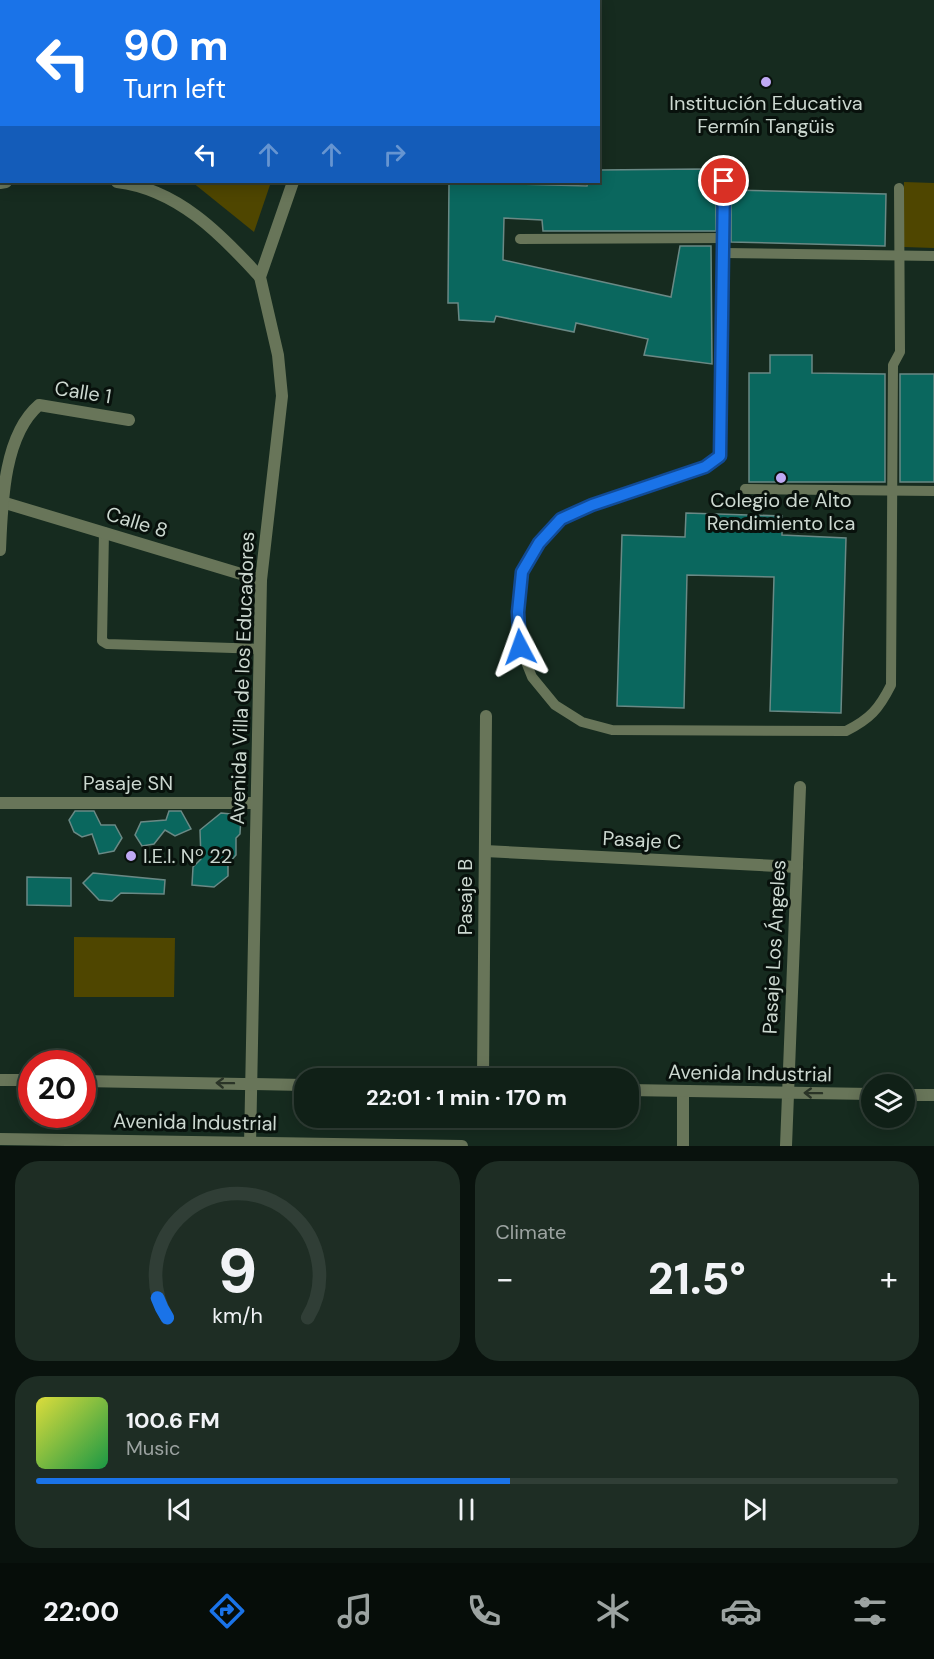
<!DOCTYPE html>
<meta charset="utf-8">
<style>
:root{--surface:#102017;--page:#1e2d24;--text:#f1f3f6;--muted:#9ca3a1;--line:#303e36;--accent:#1a73e8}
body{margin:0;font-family:"DM Sans",sans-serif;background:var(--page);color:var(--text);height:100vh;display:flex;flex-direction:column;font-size:22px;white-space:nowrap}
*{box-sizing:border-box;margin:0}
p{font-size:20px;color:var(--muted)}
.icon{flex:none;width:33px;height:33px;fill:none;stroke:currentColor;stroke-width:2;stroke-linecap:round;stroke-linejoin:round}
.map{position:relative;height:1146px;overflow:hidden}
.panel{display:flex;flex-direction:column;gap:15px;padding:15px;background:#09120d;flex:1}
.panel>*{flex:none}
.banner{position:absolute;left:0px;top:0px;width:600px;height:183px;box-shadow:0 3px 15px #0003,0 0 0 2px var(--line);background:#1a73e8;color:#fff;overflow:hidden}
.controls{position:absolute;left:861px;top:1074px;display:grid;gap:12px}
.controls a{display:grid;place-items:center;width:54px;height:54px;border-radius:50%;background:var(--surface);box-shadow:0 3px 15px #0003,0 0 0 2px var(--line);font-size:30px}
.speed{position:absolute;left:18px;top:1050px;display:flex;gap:12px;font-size:30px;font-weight:700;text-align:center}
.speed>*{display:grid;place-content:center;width:78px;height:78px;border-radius:50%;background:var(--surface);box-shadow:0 3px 15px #0003,0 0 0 2px var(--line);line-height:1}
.speed .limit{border:9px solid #d22;background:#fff;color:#111}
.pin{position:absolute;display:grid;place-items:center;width:51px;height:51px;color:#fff;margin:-26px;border:3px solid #fff;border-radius:50%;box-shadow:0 2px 6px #0007}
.me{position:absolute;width:66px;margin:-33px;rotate:356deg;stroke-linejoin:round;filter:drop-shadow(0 0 4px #0008)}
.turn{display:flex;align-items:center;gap:21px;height:126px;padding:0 24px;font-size:27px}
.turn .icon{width:78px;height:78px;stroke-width:2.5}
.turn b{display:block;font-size:42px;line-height:51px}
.lanes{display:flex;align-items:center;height:57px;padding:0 24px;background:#0003;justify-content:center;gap:30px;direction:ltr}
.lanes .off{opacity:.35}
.big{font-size:45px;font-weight:700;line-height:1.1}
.panel .tile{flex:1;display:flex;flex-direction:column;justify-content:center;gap:9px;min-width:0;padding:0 21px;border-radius:24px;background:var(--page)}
.panel .dial{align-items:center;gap:0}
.dial svg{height:156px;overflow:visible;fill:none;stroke:var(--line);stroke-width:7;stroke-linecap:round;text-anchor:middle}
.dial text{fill:var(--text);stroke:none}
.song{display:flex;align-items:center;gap:18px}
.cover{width:72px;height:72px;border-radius:9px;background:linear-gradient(135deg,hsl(60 70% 55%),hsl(140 70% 35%))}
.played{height:6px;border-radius:3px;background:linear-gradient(90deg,var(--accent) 55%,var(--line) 55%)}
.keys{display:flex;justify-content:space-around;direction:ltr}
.heat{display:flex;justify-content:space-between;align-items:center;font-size:33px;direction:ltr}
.panel .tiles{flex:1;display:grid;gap:15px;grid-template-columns:1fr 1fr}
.tile:last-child{grid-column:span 2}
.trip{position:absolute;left:294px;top:1068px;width:345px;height:60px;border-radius:24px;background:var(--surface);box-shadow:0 3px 15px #0003,0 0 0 2px var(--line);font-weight:700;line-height:60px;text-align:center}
.tab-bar{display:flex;height:96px;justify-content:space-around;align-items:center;background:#060d09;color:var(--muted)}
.tab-bar .icon{width:42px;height:42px}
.tab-bar .selected{color:var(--accent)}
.tab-bar b{font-size:27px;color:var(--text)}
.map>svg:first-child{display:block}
.green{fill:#4f4600}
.building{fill:#0a675e;stroke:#6a8985;stroke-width:1.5}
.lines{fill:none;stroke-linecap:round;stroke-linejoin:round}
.service{stroke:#687559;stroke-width:10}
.minor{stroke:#687559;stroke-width:12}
.tertiary{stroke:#687559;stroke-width:12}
.oneway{stroke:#2a3427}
.route-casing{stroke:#114b97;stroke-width:15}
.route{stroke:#1a73e8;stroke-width:10}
.poi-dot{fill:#bfa9f4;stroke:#08110c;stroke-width:2}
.labels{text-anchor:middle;stroke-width:6;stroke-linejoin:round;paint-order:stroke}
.poi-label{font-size:20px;fill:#ccd8d0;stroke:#08110c}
.street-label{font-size:20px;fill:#ccd8d0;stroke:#08110c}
</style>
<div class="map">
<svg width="934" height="1146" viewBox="0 0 934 1146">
<rect width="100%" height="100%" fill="#162b1f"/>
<!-- green -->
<g class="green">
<polygon points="192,182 271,182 254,232"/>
<polygon points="904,182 934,183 934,248 904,247"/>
<polygon points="74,937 175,938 174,997 74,997"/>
</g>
<!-- building -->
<g class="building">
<polygon points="702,169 703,182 712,183 712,189 716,189 716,231 543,231 542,220 504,218 503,260 671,297 680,246 711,246 712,364 644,355 648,339 576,323 574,332 496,316 494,322 459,320 458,303 448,303 449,182 587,186 588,182 598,182 598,170"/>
<polygon points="731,190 886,194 885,246 731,242"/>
<polygon points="770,355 812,355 812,373 885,374 885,482 749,482 749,373 770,373"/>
<rect x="900" y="374" width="34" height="108"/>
<polygon points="686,513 782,516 782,535 846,538 841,713 770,711 774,577 687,575 684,708 617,706 622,535 685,537"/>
<polygon points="75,811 94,811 101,825 115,825 122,838 114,851 99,854 92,834 82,837 74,832 69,820"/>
<polygon points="169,811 181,811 191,829 175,836 165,830 154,844 142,846 135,835 141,822 166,820"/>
<polygon points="221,813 241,815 240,834 236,838 236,855 228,864 228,876 214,887 192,885 193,867 201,859 200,830"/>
<polygon points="93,873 165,880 164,894 121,893 112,901 99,900 83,883"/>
<polygon points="27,877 71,878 71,906 27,905"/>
</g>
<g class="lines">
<!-- service -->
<g class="service">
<path d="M724,181l-4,275 -15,11 -113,38 -31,13 -22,25 -18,29 -3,40 2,35 12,30 23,28 27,17 30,8 234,1c24,-12 33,-22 45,-46l2,-320 7,-13 -1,-164"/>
<polyline points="520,239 724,238"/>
<polyline points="724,253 934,256"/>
<polyline points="745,489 934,491"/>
<polyline points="104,532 102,641 107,644 260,649"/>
</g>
<!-- minor -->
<g class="minor">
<polyline points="83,0 89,2"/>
<polyline points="63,2 63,0"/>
<polyline points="355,2 356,0"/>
<path d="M117,182c60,7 104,52 143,95"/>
<polyline points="0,183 6,182"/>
<polyline points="2,502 261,580"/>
<path d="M0,550c2,-45 3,-114 39,-145l90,15"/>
<polyline points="0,803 255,803"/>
<polyline points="485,851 797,867"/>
<polyline points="483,1078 486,716"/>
<polyline points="683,1091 683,1146"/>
<polyline points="250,1146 261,580 282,396 278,355 260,277 293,182"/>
<polyline points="786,1146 800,787"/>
</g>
<!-- tertiary -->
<g class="tertiary">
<polyline points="0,1080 32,1080"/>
<polyline points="82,1081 304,1085"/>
<polyline points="628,1090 872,1094"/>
<polyline points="904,1095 934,1095"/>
<polyline points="0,1139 462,1146"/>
</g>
</g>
<!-- one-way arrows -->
<defs><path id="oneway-shaft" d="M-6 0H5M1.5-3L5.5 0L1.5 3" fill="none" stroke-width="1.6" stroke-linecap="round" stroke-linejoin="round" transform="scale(1.5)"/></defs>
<g class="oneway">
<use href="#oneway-shaft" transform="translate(225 1083) rotate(-179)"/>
<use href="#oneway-shaft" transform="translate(813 1093) rotate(-179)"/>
</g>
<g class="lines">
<!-- route casing -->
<g class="route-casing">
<polyline id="route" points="520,647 518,612 522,572 539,543 561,519 592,505 705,467 720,456 724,181"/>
</g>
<!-- route -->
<use href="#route" class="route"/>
</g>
<!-- markers -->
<g class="poi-dot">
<circle cx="766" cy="82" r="6"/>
<circle cx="781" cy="478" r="6"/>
<circle cx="131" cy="856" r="6"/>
</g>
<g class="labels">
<!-- poi labels -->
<g class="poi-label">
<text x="766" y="110">Institución Educativa<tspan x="766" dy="23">Fermín Tangüis</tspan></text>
<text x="781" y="507">Colegio de Alto<tspan x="781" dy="23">Rendimiento Ica</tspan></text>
<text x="143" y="863" text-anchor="start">I.E.I. Nº 22</text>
</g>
<!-- street labels -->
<g class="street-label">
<text transform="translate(83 392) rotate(9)" y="7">Calle 1</text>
<text transform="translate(137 522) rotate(17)" y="7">Calle 8</text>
<text transform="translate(242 678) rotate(-88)" y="7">Avenida Villa de los Educadores</text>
<text x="128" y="790">Pasaje SN</text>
<text transform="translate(642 840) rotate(3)" y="7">Pasaje C</text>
<text transform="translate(465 897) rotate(-90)" y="7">Pasaje B</text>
<text transform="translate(774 947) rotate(-87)" y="7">Pasaje Los Ángeles</text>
<text transform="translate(750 1073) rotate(1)" y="7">Avenida Industrial</text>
<text transform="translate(195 1122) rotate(1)" y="7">Avenida Industrial</text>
</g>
</g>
</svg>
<div class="controls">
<a><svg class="icon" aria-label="layers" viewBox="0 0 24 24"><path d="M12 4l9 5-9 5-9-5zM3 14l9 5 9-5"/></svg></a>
</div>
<div class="speed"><div class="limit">20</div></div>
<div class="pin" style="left:724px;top:181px;background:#d93025"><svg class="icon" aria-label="arrive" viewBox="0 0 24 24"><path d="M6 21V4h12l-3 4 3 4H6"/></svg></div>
<svg class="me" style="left:520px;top:647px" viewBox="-20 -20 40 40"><path d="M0-17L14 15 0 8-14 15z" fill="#1a73e8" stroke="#fff" stroke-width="4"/></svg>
<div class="trip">22:01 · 1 min · 170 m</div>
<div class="banner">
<div class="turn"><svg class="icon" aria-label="left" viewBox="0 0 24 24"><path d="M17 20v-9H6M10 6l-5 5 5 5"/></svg><div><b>90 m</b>Turn left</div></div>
<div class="lanes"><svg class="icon" aria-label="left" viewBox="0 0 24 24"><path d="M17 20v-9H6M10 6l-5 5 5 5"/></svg><svg class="icon off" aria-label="ahead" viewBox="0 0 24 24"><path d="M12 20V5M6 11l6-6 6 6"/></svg><svg class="icon off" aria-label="ahead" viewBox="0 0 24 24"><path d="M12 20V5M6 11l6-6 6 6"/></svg><svg class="icon off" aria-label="right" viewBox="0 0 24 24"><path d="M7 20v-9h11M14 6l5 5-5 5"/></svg></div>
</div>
</div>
<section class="panel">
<div class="tiles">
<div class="tile dial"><svg viewBox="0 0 100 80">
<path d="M14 69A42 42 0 1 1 86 69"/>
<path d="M14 69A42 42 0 0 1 9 59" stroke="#1a73e8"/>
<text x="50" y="56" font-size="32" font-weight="700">9</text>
<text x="50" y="72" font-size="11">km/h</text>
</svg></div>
<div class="tile"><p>Climate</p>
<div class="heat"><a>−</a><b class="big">21.5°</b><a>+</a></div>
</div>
<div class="tile">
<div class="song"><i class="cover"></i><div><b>100.6 FM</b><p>Music</p></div></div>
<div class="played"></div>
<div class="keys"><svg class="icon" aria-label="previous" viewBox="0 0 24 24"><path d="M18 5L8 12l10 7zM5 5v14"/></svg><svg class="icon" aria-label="pause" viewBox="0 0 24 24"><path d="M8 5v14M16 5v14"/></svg><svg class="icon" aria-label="next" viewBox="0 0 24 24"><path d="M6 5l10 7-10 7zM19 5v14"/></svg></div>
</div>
</div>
</section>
<nav class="tab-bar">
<b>22:00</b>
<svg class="icon selected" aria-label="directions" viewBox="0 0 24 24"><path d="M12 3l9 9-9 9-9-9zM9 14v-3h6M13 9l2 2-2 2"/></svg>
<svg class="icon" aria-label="music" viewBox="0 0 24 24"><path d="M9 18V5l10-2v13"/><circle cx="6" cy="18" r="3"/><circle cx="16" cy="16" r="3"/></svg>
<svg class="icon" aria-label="phone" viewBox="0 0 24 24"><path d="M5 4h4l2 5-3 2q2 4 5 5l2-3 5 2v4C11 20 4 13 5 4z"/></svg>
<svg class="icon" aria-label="climate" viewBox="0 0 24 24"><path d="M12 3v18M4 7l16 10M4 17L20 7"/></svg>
<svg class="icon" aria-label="car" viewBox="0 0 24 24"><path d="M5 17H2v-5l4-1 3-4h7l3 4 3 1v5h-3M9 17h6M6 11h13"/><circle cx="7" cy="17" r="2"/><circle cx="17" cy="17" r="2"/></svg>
<svg class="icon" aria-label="filters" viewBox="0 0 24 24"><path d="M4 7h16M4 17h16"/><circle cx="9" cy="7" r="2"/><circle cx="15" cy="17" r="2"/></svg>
</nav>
